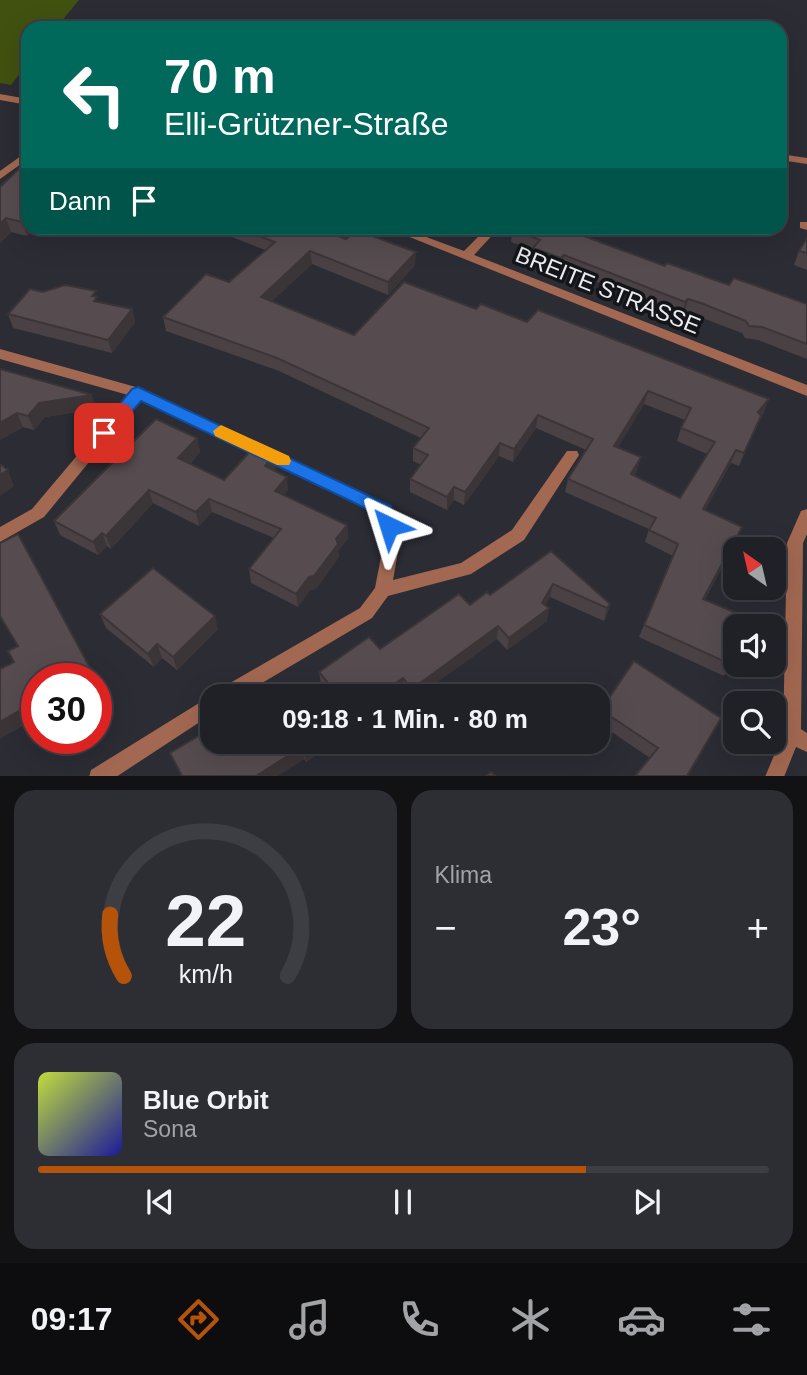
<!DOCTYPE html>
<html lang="de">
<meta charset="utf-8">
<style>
:root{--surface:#202127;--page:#2d2e33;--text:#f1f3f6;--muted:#a2a3a7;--line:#3d3e44;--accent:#b45309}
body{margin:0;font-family:Helvetica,sans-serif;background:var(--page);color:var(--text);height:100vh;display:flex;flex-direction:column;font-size:26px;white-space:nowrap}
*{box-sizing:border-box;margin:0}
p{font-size:23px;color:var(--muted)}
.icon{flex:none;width:38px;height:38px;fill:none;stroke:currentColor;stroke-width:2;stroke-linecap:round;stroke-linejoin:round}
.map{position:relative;height:776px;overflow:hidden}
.drawer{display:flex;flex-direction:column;gap:14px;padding:14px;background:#121215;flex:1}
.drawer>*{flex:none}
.top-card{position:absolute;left:21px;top:21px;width:766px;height:214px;border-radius:21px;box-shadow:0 7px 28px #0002,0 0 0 2px var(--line);background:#00695c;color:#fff;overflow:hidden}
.needle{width:46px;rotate:326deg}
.controls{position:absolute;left:723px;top:537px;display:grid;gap:14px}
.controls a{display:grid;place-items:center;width:63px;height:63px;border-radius:14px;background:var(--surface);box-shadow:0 7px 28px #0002,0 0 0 2px var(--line);font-size:35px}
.speed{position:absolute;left:21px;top:663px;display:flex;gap:14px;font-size:35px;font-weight:700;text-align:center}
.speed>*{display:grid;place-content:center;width:91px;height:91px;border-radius:50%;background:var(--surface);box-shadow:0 7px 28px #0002,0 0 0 2px var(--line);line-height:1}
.speed .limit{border:10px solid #d22;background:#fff;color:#111}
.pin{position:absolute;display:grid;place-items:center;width:60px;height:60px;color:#fff;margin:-30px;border-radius:14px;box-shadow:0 4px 10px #0006}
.me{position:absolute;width:77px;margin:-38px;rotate:319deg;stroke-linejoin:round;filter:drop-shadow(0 0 5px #0008)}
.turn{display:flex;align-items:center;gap:24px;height:147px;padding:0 28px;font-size:32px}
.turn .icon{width:91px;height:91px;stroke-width:2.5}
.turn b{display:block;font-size:49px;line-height:60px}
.then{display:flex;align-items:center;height:66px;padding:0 28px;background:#0003;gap:14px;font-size:26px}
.big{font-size:52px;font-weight:800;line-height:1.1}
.drawer .tile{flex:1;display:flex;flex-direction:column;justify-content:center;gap:10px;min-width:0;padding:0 24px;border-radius:21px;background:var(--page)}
.drawer .dial{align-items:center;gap:0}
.dial svg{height:182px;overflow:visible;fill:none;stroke:var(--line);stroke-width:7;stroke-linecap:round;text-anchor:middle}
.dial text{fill:var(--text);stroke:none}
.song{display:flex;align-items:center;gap:21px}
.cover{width:84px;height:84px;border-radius:10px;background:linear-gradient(135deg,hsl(70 70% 55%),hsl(240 70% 35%))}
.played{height:7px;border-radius:4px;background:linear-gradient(90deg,var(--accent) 75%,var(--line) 75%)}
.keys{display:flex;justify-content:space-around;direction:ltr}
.heat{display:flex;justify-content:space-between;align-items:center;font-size:38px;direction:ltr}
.drawer .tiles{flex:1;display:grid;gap:14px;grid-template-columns:1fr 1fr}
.tile:last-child{grid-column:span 2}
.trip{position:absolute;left:200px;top:684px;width:410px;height:70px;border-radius:21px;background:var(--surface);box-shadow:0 7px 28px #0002,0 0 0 2px var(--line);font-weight:800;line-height:70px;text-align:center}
.tab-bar{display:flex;height:112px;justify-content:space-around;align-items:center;background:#0d0d10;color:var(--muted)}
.tab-bar .icon{width:49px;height:49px}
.tab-bar .selected{color:var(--accent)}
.tab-bar b{font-size:32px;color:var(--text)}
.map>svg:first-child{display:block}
.green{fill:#415110}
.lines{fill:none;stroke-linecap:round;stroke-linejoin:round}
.minor{fill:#a26851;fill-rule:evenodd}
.wall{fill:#4a4145;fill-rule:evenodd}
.shaded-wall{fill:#3c3538}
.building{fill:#564c50;stroke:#3c3538;stroke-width:2;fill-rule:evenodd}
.route{fill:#1a73e8;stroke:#114b97;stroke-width:2}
.slow{fill:#f59e0b}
.labels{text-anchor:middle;stroke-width:7;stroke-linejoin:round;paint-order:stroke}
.street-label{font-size:23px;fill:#ebecf1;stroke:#141518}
</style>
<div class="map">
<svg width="807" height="777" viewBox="0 0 807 777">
<rect width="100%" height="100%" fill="#2b2c34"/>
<!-- green -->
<polygon class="green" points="0,0 79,0 56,28 28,28 28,63 11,85 0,83"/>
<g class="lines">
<!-- minor -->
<g class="minor">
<polygon points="0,94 28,99 28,105 0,100"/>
<polygon points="28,151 28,159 0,179 0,171"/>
<polygon points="780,154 807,158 807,164 780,160"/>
<polygon points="800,222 807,222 807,230 800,228"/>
<polygon points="387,228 402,228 464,251 487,228 499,228 474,255 807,385 807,396"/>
<polygon points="0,349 143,389 391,507 400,541 393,580 461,563 512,530 567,451 577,451 579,455 524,540 471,574 388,596 372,618 240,696 215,696 218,690 360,608 375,588 384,541 378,515 140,400 44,517 0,542 0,527 32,509 128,395 0,359"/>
<polygon points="807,509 807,534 803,543 801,729 807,733 807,752 796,747 784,777 765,777 783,734 787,543 801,511"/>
<polygon points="212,695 215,696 212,696 212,714 116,777 89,777 91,770"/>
</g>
</g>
<!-- wall -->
<g class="wall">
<polygon points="28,160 27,236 11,232 0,243 0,187"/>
<path d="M209,228h108l98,37 -27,30 -76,-31 -40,37 82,34 122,-26 288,104 -3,3 -22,50 -8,-3 -26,47 37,17 -5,13 -32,59 25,65 -6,12 -85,-39 34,-81 -28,-14 4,-13 -84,-37 3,-13 18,-29 -50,-22 -23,34 -14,-6 -35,49 -10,-5 -7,10 -37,-18v-13l11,-14 -8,-4v-13l8,-10 -142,-67 -113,-40 -3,-14 66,-35 36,-32zM644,404l41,16 -4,8 -4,13 30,13 -27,44 -46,-22 3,-6 4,-13 -23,-10z"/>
<polygon points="513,229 592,233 588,237 665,266 729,285 807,304 807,359 758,340 745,338 742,333 697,316 685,311 682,315 562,268 559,271 532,260 533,250 511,242"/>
<polygon points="807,238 807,270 794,265 799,251"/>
<polygon points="43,292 99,302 132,309 135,322 112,353 13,328 8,314"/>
<polygon points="0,369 96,409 45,417 34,430 23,427 0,440"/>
<polygon points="197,438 200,452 190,464 224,480 276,469 274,471 288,490 284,495 347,525 348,538 338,551 339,557 316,589 310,590 298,607 251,583 249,569 274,538 212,512 199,526 153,503 111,549 107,546 98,555 60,535 54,521"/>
<polygon points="551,551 610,604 606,618 604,621 550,597 545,605 547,621 507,650 497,639 418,696 408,696 403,691 323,687 321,685 319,672 380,649 490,595"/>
<polygon points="100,614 218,629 177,670 162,658 154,667 106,628"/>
<polygon points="601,710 721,718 715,730 650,758 597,722"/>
<polygon points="212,742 334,742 306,762 304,759 277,776 181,776 170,753"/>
</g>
<!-- shaded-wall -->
<g class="shaded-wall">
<polygon points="28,216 28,228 36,228 27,236 22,222"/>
<polygon points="6,218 11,232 0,243 0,224"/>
<polygon points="587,228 593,228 592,233 579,247 581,235"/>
<polygon points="310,251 312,264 263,310 261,297"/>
<polygon points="416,252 415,265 388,295 388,282"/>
<polygon points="564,255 562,268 559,271 561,258"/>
<polygon points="688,299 685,311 682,315 685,302"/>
<polygon points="132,309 135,322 112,353 108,340"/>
<polygon points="648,391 644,404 611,459 614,446"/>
<polygon points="92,395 96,409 45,417 34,430 28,416 39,403"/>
<polygon points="769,399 764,413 753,425 758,412"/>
<polygon points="17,413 23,427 0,440 0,423"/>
<polygon points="538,415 536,428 513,462 514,449"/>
<polygon points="761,416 756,429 739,466 744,453"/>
<polygon points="197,438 200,452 182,472 178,458"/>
<polygon points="500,443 499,456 464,505 465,492"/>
<polygon points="736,450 731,463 698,522 703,509"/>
<polygon points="274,455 276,469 267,480 265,466"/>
<polygon points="641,457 637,470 627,487 631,474"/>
<polygon points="8,470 14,486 0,496 0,475"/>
<polygon points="287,477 288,490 277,504 275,491"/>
<polygon points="454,487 454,500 447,510 447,497"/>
<polygon points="149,490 153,503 111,549 106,536"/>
<polygon points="209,499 212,512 199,526 196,512"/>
<polygon points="347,525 348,538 338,551 339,557 316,589 310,590 298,607 296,594"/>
<polygon points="742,527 737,540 698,611 703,599"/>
<polygon points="102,533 107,546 98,555 93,542"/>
<polygon points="553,584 550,597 540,615 549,608 547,621 507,650 509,638 542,603"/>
<polygon points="610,604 606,618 604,621 607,608"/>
<polygon points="215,616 218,629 177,670 173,657"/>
<polygon points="498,626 497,639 418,696 412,696 412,689"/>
<polygon points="157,644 162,658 154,667 148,654"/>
<polygon points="403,678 403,691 395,696 378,696"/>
<polygon points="102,691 108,704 96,710 96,694"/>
<polygon points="33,703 37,709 37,718 0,739 0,722"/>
<polygon points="721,718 688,776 687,776"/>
<polygon points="316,742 334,742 306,762 304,751"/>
<polygon points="302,747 304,759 277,776 256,776"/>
</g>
<!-- building -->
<g class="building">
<polygon points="28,160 28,216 22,222 6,218 0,224 0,187"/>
<path d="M239,228h78l29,11 10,-9 60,22 -28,30 -78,-31 -49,46 93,38 50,-53 72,27 5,-5 46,18 11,-12 231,89 -11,13 3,4 -17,37 -8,-3 -33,59 39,18 -39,72 43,18 -4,9h-7v23l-5,15 -86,-39 34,-81 -29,-14 7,-12 -88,-39 25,-40 -55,-24 -24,34 -14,-6 -35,49 -11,-5 -7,10 -37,-18 18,-24 -15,-7 16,-20 -152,-70 -114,-41 43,-43 23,8 46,-40zM648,391l43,17 -10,20 34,14 -35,56 -49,-24 10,-17 -27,-11z"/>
<polygon points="514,228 587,228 581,235 665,266 667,263 729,285 734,278 807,304 807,344 762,327 749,326 746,321 701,303 688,299 685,302 564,255 561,258 533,248 540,240 513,229"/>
<polygon points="807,238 807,253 799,251"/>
<polygon points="65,285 96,291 92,296 97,297 94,301 132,309 108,340 8,314 30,289 43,292"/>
<polygon points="0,369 92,395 39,403 28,416 17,413 0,423"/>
<polygon points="156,419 197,438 178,458 224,480 255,446 274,455 265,466 287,477 275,491 347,525 336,539 338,544 314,576 309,577 296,594 249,569 281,529 209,499 196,512 149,490 106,536 102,533 93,542 54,521"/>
<polygon points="0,464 8,470 0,475"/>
<polygon points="18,534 96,679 37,679 37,711 33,703 0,722 0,669 14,662 8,651 18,646 0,616 0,543"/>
<polygon points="551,551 610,604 607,608 553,584 542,603 549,608 509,638 498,626 412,689 403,678 378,696 308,696 329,684 319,672 369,637 380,649 459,594 470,605 487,592 490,595"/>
<polygon points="153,568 215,616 173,657 157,644 148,654 100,614"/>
<polygon points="634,661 721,718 687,776 635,776 658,748 601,710"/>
<polygon points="96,680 102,691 96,694"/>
<polygon points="212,728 212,742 316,742 304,751 302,747 256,776 182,776 170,753"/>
<polygon points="491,772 495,776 486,776"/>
</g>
<!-- route -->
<polygon class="route" points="138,387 391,506 398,526 395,531 389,533 382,531 377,515 353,502 141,401 110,437 99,437 96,433 99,429 132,389"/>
<!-- slow -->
<polygon class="slow" points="221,425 289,456 291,461 289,465 277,465 215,436 213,431"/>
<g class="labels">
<!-- street labels -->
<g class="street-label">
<text transform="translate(608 290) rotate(22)" y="8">BREITE STRASSE</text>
</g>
</g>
</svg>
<div class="controls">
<a><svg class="needle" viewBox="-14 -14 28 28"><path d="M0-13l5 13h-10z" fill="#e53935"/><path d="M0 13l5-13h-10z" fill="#a2a3a7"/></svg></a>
<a><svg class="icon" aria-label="sound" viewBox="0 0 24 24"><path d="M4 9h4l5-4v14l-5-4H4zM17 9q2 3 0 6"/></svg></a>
<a><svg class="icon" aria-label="search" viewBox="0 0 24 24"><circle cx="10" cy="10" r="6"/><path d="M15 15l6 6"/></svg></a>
</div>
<div class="speed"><div class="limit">30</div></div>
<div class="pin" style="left:104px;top:433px;background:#d93025"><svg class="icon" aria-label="arrive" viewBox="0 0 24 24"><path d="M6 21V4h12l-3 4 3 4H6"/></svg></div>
<svg class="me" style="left:389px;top:526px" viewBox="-20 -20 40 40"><path d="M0-17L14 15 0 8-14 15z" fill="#1a73e8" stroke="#fff" stroke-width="4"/></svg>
<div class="trip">09:18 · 1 Min. · 80 m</div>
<div class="top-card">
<div class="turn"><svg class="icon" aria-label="left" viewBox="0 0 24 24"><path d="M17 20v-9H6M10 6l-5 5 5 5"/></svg><div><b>70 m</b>Elli-Grützner-Straße</div></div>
<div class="then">Dann<svg class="icon" aria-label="arrive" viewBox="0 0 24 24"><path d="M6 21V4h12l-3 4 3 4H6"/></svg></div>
</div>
</div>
<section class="drawer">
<div class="tiles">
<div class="tile dial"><svg viewBox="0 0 100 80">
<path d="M14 69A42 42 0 1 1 86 69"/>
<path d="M14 69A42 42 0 0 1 8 42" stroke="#b45309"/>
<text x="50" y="56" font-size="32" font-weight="700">22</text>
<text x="50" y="72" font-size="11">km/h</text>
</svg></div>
<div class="tile"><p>Klima</p>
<div class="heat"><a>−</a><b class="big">23°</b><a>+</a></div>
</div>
<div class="tile">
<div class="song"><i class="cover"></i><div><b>Blue Orbit</b><p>Sona</p></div></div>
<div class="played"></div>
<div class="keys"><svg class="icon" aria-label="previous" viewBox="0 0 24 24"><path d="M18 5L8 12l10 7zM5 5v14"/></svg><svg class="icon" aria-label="pause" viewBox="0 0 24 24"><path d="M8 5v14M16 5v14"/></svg><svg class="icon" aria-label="next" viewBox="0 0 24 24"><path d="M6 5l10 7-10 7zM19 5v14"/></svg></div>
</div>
</div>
</section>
<nav class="tab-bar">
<b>09:17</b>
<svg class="icon selected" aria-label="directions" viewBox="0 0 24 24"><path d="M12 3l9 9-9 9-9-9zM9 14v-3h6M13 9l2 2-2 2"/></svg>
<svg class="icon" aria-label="music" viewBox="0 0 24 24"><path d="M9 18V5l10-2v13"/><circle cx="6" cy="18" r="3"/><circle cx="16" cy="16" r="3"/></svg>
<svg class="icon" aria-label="phone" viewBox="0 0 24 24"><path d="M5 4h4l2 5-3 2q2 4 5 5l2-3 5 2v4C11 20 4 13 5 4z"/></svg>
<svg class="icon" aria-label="climate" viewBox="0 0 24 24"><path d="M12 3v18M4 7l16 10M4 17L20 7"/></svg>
<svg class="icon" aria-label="car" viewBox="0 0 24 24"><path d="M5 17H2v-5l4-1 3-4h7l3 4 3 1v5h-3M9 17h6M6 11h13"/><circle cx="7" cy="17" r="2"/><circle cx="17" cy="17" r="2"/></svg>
<svg class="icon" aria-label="filters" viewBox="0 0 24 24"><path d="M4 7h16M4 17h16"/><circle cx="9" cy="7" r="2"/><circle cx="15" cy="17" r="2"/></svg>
</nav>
